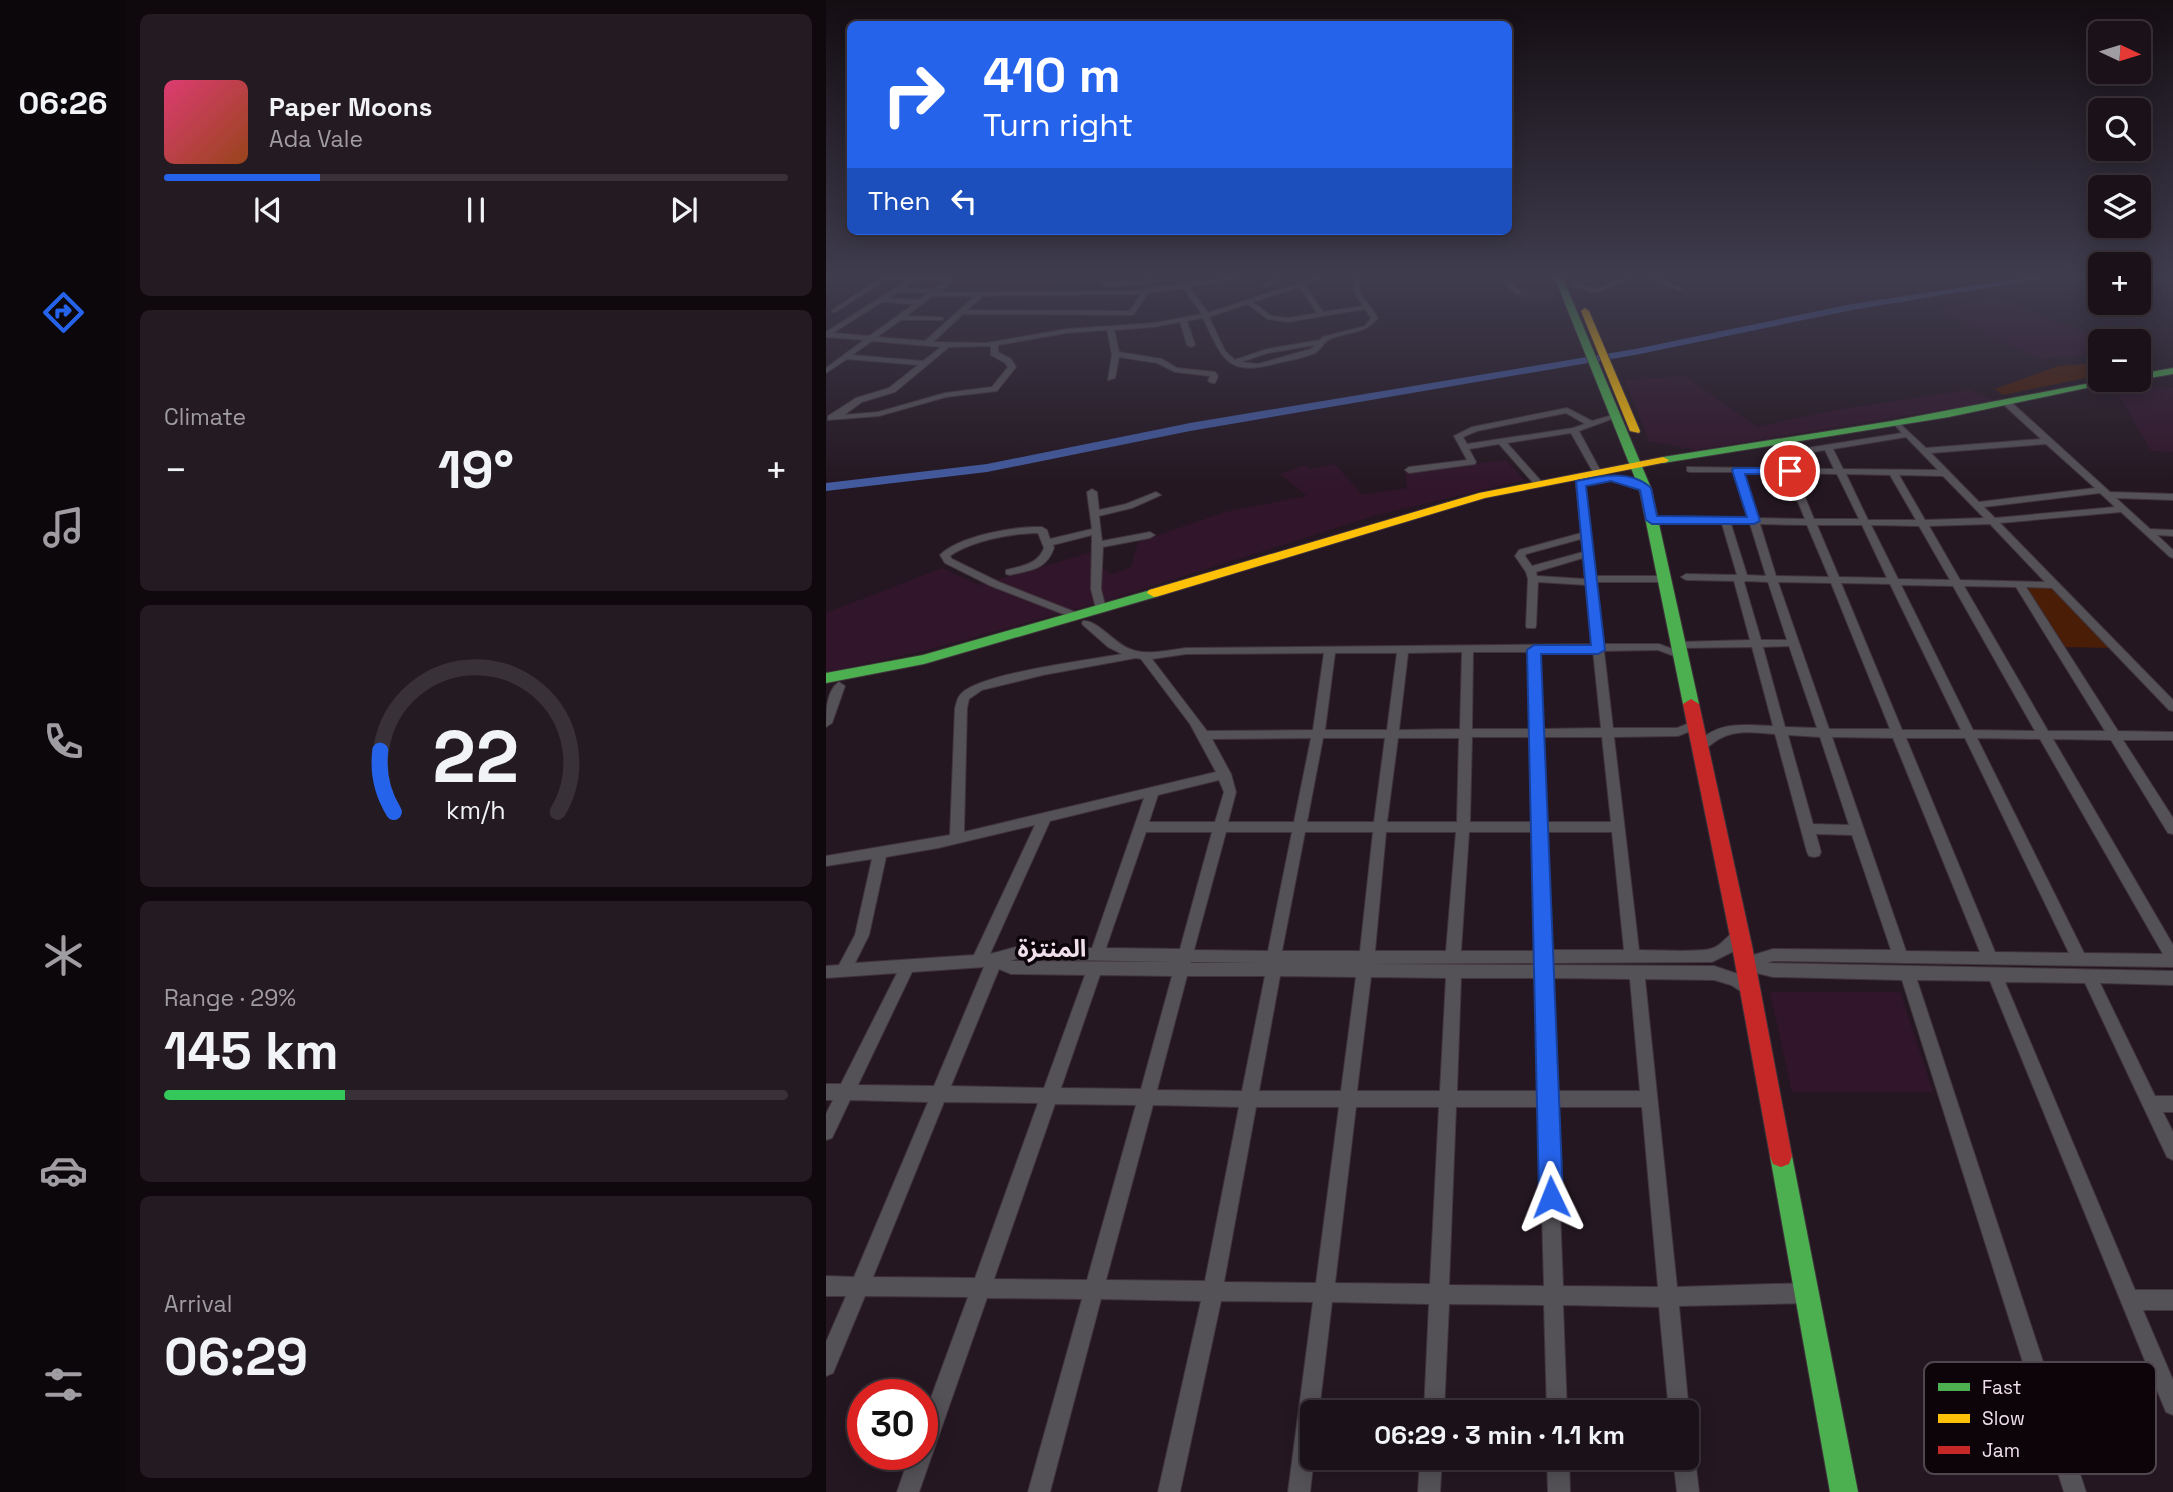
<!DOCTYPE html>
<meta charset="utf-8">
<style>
:root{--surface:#1b1119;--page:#241a22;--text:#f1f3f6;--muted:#a09da2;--line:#393138;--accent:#2563eb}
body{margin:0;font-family:"Space Grotesk","Noto Sans Arabic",sans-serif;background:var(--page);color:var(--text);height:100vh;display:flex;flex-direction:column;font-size:26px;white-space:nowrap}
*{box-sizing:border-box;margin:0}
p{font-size:23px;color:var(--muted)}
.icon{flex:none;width:38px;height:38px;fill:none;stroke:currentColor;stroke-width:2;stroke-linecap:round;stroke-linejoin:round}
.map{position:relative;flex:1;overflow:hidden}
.details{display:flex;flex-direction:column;gap:14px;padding:14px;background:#0f090e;width:700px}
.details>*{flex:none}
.banner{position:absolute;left:21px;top:21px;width:665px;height:214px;border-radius:10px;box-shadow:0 4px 18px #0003,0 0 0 2px var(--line);background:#2563eb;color:#fff;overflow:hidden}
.needle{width:46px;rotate:94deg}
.buttons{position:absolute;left:1262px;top:21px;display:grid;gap:14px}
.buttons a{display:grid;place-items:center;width:63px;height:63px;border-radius:10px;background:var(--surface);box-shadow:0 4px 18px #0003,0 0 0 2px var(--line);font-size:35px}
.speed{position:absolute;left:21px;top:1379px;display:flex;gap:14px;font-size:35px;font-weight:700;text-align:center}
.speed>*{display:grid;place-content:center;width:91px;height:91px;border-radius:50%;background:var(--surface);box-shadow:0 4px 18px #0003,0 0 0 2px var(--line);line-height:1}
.speed .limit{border:10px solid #d22;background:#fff;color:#111}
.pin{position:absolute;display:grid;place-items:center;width:60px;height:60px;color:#fff;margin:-30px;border:4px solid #fff;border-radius:50%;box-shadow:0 2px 7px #0007}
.me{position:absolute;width:77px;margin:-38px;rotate:358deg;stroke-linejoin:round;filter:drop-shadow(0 0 5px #0008)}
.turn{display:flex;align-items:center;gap:24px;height:147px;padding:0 21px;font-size:32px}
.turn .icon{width:91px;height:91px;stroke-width:2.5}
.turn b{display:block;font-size:49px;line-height:60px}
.then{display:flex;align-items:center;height:66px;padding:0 21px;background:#0003;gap:14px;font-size:26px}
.big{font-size:52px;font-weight:800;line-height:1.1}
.details .tile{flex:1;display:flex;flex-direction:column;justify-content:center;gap:10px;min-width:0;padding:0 24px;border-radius:10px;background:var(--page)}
.details .dial{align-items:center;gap:0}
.dial svg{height:182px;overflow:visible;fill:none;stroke:var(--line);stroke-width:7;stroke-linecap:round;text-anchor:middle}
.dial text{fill:var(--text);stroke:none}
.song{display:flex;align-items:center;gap:21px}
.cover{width:84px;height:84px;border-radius:10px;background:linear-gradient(135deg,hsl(340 70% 55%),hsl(20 70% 35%))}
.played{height:7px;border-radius:4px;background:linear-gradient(90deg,var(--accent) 25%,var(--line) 25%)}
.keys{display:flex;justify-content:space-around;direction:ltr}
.heat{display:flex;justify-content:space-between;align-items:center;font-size:38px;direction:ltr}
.charge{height:10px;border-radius:5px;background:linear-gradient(90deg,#34c759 29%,var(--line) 0)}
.trip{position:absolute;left:474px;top:1400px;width:399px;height:70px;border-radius:10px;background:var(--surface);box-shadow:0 4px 18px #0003,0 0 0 2px var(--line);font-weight:800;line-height:70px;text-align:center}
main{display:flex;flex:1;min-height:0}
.tabs{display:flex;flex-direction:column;width:126px;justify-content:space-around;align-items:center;background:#0b070a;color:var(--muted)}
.tabs .icon{width:49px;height:49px}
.tabs .active{color:var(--accent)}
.tabs b{font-size:32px;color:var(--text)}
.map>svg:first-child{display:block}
.built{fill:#31162b}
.green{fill:#491d06}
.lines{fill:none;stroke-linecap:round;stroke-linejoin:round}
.river{fill:#435a9f;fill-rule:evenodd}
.street-casing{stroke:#40343c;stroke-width:2}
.fast-casing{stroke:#40343c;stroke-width:2}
.slow-casing{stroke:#40343c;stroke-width:2}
.jam-casing{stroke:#40343c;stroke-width:2}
.street{fill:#545157;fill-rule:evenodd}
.fast{fill:#4caf50;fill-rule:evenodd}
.slow{fill:#ffc107;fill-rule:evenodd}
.jam{fill:#c62828;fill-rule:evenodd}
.route{fill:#2563eb;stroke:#184099;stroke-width:2}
.labels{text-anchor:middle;stroke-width:7;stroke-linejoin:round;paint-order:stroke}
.near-neighbourhood-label{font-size:24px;font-weight:bold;fill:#f0dfeb;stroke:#0c0409}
.key{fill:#0c0409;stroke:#50464d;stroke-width:2}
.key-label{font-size:19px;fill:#f0dfeb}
</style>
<main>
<nav class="tabs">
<b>06:26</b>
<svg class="icon active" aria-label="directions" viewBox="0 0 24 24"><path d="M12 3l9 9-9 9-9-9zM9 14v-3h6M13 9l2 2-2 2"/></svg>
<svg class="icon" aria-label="music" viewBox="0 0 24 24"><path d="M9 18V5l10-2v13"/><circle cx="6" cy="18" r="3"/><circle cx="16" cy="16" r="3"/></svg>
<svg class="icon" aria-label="phone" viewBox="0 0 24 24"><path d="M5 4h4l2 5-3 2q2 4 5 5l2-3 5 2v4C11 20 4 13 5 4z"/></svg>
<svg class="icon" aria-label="climate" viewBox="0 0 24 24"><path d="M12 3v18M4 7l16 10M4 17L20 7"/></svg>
<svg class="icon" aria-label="car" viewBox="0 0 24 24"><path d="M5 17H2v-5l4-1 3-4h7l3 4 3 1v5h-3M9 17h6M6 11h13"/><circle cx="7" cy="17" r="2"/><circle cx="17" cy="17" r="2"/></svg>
<svg class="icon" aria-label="filters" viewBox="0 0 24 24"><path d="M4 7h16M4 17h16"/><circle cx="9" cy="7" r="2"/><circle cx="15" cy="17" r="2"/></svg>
</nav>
<section class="details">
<div class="tile">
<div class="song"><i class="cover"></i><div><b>Paper Moons</b><p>Ada Vale</p></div></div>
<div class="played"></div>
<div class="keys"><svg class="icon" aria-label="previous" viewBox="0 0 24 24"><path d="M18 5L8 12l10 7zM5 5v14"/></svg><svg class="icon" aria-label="pause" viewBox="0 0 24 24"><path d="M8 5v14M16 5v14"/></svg><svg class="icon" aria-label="next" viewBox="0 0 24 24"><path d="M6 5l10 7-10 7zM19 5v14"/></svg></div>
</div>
<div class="tile"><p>Climate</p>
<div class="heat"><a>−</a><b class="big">19°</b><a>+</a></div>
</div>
<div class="tile dial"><svg viewBox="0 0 100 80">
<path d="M14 69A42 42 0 1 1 86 69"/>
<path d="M14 69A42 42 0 0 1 8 42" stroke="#2563eb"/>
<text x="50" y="56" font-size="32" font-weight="700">22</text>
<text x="50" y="72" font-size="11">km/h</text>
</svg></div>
<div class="tile"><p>Range · 29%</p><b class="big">145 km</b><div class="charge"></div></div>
<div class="tile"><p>Arrival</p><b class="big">06:29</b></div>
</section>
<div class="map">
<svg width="1347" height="1492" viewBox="0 0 1347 1492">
<rect width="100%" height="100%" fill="#241721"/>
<!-- built -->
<g class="built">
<polygon points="137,276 222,276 228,292 120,291"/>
<polygon points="681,276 723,276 730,301 698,304 682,292"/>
<polygon points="1170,297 1279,341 1274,341 1274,354 1213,359 1113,310"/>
<polygon points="859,376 931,427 1009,410 1144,390 1170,401 870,450 823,441 799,380"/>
<polygon points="1347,388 1347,452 1325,451 1289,389"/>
<polygon points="680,460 698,480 548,516 282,600 98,651 0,672 0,613 116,568 153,585 263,553 284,575 305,567 312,542 399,512 481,496 454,474 479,465 485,469 509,464 536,495 581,488 579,472"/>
<polygon points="944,992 1074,992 1107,1092 966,1092"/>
</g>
<!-- green -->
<g class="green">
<polygon points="1274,363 1274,375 1177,395 1169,389 1232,366"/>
<polygon points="1193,584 1227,585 1289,648 1232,647"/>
</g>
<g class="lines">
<!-- river -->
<polygon class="river" points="1211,276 1233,276 1026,310 809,355 364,431 161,472 0,491 0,483 161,464 364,423 809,349 1026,304"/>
<!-- street casing -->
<g class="street-casing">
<g id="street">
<polygon points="0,276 6,276 0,280"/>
<path d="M126,276h7l-19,16 194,-1 104,-15h16l-65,11 19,26 112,-37h9l-24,9 18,27 40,-6 -10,-15 2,-15h6l-2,15 19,27c-14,17 -29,13 -48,21 -6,2 -9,11 -15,14 -11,5 -25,7 -37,10 -51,14 -55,-3 -75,-45l-16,3 8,24 -4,2 -4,-2 -7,-23 -26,5 -40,3 5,22 43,7 15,9 38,4 3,4 -3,7h-3l-4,-2 2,-5 -35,-4 -18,-9 -38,-6 -4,21 -7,2 4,-26 -5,-24 -40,3 -69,12v7l13,7 5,8 -19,24 -51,6 -67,19 -51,4v-4l28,-18 33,-10 29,-23 -71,-6 -21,14v-5l38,-28 -38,-3v-5l82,-52h-23l-49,32h-4v-2l50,-33zM91,280l28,1 -11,8 -30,-1zM474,287l17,26 -29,5 -17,-2 -18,-14zM357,288l19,26 -48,9 -87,6 -81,14 -53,-1 30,-28 169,1 2,-1 14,-21zM73,292l30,1 -10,7 -31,-2zM315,294l-11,17 -163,-1 16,-14zM107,296h42l-50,45 -48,-4 24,-17h42v-2l-2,-1 -35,-1zM56,302l32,2 -45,32 -36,-3zM422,304l19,15 21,3 77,-13 6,9 -6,8 -42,11 -3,3 -53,9 -32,11 -10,-9 -16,-34zM46,341l69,6 -18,14 -71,-6zM489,345l-4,4 -53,15 -17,-2 27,-9zM165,346v9l14,8 3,4 -16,20 -47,6 -67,19 -34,3 18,-13 33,-10 54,-45z"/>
<polygon points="272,276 278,276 282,283 318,280 322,276 328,276 320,284 280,287"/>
<polygon points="451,276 459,276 441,287 437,287 437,285"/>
<polygon points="670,276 677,276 696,293 691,294"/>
<polygon points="802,276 811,276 769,293 745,285 748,283 769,289"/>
<polygon points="819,276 828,276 857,289 852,290"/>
<polygon points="850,276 867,276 864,278"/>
<path d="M1179,402h6l99,90 63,2v6l-57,-2 34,31 23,1v6l-16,-1 16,15v8l-3,-1 -49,-45 -121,11 173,177v11l-4,-1 -117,-122 -26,-1 92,144 55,1v8h-50l50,78v16l-5,-1 -57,-93 -58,-1 120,206v22l-400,-6 -6,2 406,8v14l-73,-2 55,113h18v16h-10l10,20v28l-6,-3 -82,-174 -80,-1 130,308h38v20h-30l30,70v35l-7,-3 -176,-431 -73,-1 169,512h-22l-162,-512 -129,-3 -33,-8 -3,-5 3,-5 33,-10 118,1 -39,-115 -36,-1 5,18 -2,4 -5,1 -5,-1 -2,-4 -32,-118c-18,-1 -37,-5 -54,4 -9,4 -14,13 -24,11l-2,-3c21,-26 48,-21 78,-20l-21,-79 -73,1 -5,-3 5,-3 71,-2 -16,-59 -48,-1 -5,-3 5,-3 51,1 -15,-51 -70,-1 -5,-3 5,-3 96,1 -14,-46h-44l-3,-1v-4l147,2 -9,-19 -57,10 -4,-3 4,-3 134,-21 -9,-10 4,-2 29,27 115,-9 -36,-33zM1080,437l32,33 -95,-1 -10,-20zM1220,444l49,44 -116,14 -48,-49zM917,472l43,1 19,46 -47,-1zM969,473l42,1 22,45h-45zM1020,474l44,1 26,45h-48zM1073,475l44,1 41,42 -59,2zM1274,493l15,14 -120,11 -11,-11zM905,524h19l16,52 -19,-1zM934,524l47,1 22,52 -53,-1zM1164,524l55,58 -85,-2 -31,-54zM991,525h45l25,53 -48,-1zM1045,525l48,1 31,54 -52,-1zM920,581l22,1 19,58h-26l-17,-58zM952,582l53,1 59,146h-61zM1015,583l49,1 71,146h-59zM1075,585l52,1 82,145 -62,-1zM1138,586l52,1 89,144h-57zM963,646l28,82 -32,-1 -22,-80zM962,735l32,2 29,88 -36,-1zM1006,737l61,1 87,214 -74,-1zM1080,738h59l104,215 -74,-1zM1151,738l63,1 123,215 -79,-1z"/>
<path d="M741,408l25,13 24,-7 4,2 -41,15 21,39 -1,2h-6l-22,-39 -64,10 34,38v4h-6l-36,-41 -30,5 7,13 -1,2 -66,9 -4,-3 4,-3 58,-7 -13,-24 18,-9zM740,413l19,11 -12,4 -106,16 -4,-7 14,-6z"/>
<path d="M754,481l4,3 11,92h70l5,3 -5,3h-69l7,62h56l27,10 2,2 -6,3 -24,-9 -54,1 9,77h64l20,-8 6,4 -2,3 -23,9 -64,1 25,213c15,0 62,3 74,-2 12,-4 19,-22 32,-18l2,4 -13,17 -22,11 -161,1v2l163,1 27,9 14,10 3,5 -3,5 -5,2 -19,-12 -17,-5 -69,-1 32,308 131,-4 7,3 3,7 -3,7 -7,3 -129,3 10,106 -2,6v-6h-18l-10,-105 -96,-2 4,107h-20l-3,-107 -95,-1 -5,108h-20l5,-108 -97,-2 -13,110h-7l2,46 -4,34h-22l25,-190 -92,-1 -41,191h-22l43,-191 -100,-2 -51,193h-22l54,-193 -95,-1 -68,194h-22l13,-38h12v-32l46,-125 -103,-1 -32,77 -7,3v-34l20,-46h-20v-20l28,1 74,-175 -78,-2 -18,38 -6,2v-26l7,-14h-7v-16h15l56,-111 -71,5v-12l13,-1 16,-30 17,-76 -46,7v-10l124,-21 5,-127c2,-6 2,-11 7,-15 21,-20 127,-33 160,-39l-14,-7 -25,-22 -1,-2 1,-2c14,-2 32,23 47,28 17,7 38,1 56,-1l406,-4 -6,-59 -48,-3 -2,44 -1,2h-8l-1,-2 2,-47 -2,-7 -11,-16 4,-6 62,-17 -5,-49zM755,539l2,13 -51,14 -7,-10 1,-2zM757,558l2,21 -48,-3 -1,-4zM714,651h53l8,77 -59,1zM636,652l-2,77 -61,1 9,-77zM647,652h56l1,77h-58zM498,653l-11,77 -106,1 -55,-72 34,-5zM509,653h62l-10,77h-62zM310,658l5,1 49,65 26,48 -252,60 3,-124 2,-9 13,-9 61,-15zM646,737h59l2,85h-63zM717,737h59l9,85h-65zM485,738l-17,84h-66l8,-30 -5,-18 -19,-35zM497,738h62l-11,84h-67zM572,738h61l-2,84h-70zM393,780l5,12 -9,30h-66l9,-27zM318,798l-52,150 -76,-1 -26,7 60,-133zM209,825l-61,130 -119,8 14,-28 17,-78 52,-9zM320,832h66l-32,117 -74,-1zM400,832h66l-24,119 -74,-1zM479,832h68l-13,119h-78zM560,832h70l-10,119h-71zM643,832h64l3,119h-75zM720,832h66l12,118h-73zM190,959l160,3 -165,-1zM365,962l64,1h-64zM710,963v2l-165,-1zM158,967l-50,119 -76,-1 54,-113zM173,969l12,5 74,1 -41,113 -93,-2zM274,975l72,1 -31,113 -80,-1zM361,976h78l-23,115 -85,-1zM454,976l76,1 -15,114h-82zM545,977l75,1 -6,113h-83zM635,978h75l3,113h-82zM726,978l78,1 10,112h-84zM118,1102l94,1 -63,175 -102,-1zM229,1104l81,1 -49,175 -93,-1zM327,1105l86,2 -34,174 -99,-1zM430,1107h83l-23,176 -92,-1zM530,1107h83l-9,177 -95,-1zM630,1107h83l5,179 -95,-1zM730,1107h86l16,180 -95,-1z"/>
<path d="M266,489l5,3 2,18 27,-6 30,-12 5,3 -29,13 -33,8 3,25 48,-9 5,3 -5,3 -47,9 -2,42 5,20 -1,2h-8l-1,-2 -5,-20 1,-54 -39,10 1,3c-8,22 -23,22 -44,27l-4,-1v-4c16,-4 32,-6 38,-22l-6,-15c-25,0 -67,8 -88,23l2,3 47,23 81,32 1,2 -1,2 -4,1 -85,-33 -46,-23 -5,-8c19,-19 75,-29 102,-28l5,3 3,9 42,-10 -5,-37z"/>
<path d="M13,682l6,4 -13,37 -6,4c0,-14 0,-37 13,-45z"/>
<polygon points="861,1449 866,1450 869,1458 873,1492 851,1492 847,1458 861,1458"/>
<polygon points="594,1458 616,1458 614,1492 592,1492"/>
<polygon points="721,1458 743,1458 744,1492 722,1492"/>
</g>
</g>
<!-- fast casing -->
<g class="fast-casing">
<g id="fast">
<polygon points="728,276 736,276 825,488 873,704 870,708 865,709 857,704 813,488"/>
<polygon points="1347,368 1347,374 1312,380 1311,380 1312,374"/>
<polygon points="1280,380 1298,380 1123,417 837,463 831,460 837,457 1066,421"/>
<polygon points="328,589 333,590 333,596 98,664 0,683 0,673 97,655"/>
<polygon points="955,1145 963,1148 966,1156 1032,1492 1004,1492 944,1156 947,1148"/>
</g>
</g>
<!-- slow casing -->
<g class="slow-casing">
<g id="slow">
<polygon points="759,308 763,311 814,431 813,433 804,431 755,311"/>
<polygon points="837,457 843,460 841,462 659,498 333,596 328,597 321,593 323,590 653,493"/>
</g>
</g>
<!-- jam casing -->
<g class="jam-casing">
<polygon id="jam" points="865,699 873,704 926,946 966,1156 963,1164 955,1167 947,1164 944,1156 906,946 857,704"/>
</g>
<!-- street -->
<use href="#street" class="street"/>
<!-- fast -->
<use href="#fast" class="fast"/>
<!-- slow -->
<use href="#slow" class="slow"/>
<!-- jam -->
<use href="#jam" class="jam"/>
</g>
<!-- sky -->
<linearGradient id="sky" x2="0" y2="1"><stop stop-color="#140d12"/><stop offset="0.57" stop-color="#3f3c4e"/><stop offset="1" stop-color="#3f3c4e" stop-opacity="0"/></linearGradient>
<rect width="1347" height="485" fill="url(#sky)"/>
<!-- route -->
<path class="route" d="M908,468h56l6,3 -6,3h-45l15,47 -6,3h-102l-6,-4 -6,-30 -29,-9 -25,5 19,164 -7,4h-57l22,543 -4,8 -8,4 -8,-4 -4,-8 -12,-547 7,-5h57l-15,-164c24,-5 55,-12 75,7l6,28 90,1 -15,-47z"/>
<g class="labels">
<!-- near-neighbourhood labels -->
<g class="near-neighbourhood-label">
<text x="226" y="957">المنتزة</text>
</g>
</g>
<!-- legend -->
<rect x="1098" y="1362" width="232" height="112" rx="10" class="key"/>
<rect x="1112" y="1383" width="32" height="8" fill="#4caf50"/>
<rect x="1112" y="1414" width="32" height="9" fill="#ffc107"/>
<rect x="1112" y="1446" width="32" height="8" fill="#c62828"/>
<g class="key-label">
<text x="1156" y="1394">Fast</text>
<text x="1156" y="1425">Slow</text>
<text x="1156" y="1457">Jam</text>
</g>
</svg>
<div class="buttons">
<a><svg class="needle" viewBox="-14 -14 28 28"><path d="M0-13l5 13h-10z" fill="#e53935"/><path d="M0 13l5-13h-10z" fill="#a09da2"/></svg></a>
<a><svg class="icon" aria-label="search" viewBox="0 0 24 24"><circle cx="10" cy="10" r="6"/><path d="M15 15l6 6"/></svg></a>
<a><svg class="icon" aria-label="layers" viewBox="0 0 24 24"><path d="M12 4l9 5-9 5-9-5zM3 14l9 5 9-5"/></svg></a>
<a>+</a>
<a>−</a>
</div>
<div class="speed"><div class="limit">30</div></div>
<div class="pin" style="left:964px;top:471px;background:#d93025"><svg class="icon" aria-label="arrive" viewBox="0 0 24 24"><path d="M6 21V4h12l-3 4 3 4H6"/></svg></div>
<svg class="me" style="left:725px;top:1197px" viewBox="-20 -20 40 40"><path d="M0-17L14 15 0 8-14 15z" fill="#2563eb" stroke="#fff" stroke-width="4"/></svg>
<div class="trip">06:29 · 3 min · 1.1 km</div>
<div class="banner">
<div class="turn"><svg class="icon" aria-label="right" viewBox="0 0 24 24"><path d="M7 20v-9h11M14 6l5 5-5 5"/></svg><div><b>410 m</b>Turn right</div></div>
<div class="then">Then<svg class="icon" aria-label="left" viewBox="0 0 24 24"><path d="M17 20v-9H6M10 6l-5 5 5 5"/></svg></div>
</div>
</div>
</main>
